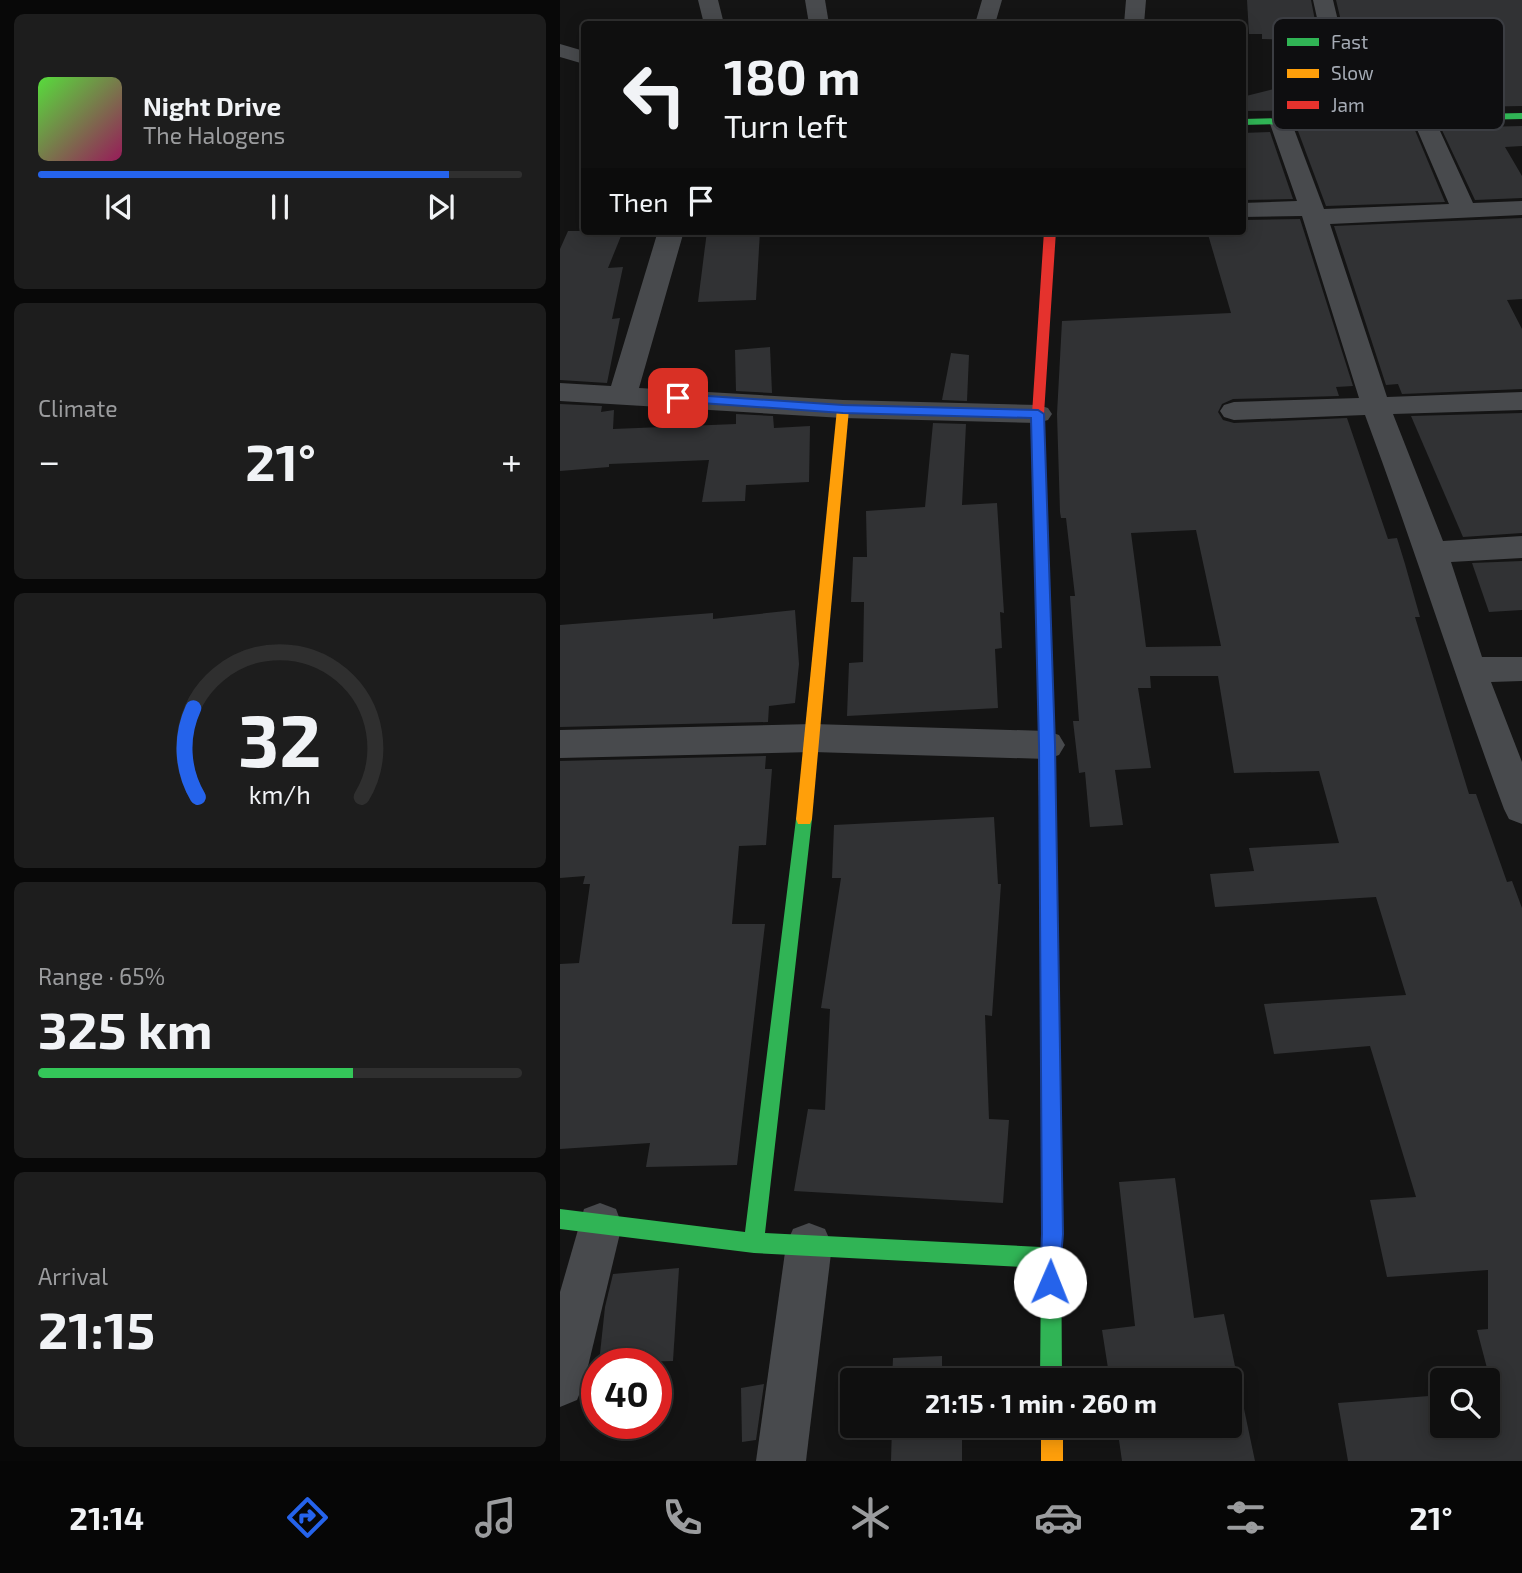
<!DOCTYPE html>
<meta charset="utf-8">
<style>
:root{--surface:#0f0f0f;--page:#1d1d1d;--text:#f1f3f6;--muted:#9b9c9e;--line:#2f2f2f;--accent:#2563eb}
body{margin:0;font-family:"Exo 2",sans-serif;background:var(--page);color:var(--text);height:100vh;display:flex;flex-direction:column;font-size:26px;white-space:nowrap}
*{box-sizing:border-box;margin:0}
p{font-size:23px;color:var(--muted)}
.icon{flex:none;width:38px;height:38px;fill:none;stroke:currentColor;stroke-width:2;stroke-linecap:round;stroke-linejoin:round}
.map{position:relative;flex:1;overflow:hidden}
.drawer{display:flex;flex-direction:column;gap:14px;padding:14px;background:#080808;width:560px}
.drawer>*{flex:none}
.banner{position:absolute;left:21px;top:21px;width:665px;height:214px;border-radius:7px;box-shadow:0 4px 18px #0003,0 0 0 2px var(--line);background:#0f0f0f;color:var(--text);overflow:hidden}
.controls{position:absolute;left:870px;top:1368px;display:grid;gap:14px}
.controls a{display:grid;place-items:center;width:70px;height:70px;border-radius:7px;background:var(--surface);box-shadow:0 4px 18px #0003,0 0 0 2px var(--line);font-size:35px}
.speed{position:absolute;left:21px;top:1348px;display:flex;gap:14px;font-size:35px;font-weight:700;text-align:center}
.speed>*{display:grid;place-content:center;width:91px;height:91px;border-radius:50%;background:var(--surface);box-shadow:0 4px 18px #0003,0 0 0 2px var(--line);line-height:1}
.speed .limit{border:10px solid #d22;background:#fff;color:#111}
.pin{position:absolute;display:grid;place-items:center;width:60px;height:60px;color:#fff;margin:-30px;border-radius:14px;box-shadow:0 4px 10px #0006}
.me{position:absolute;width:77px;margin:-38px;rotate:1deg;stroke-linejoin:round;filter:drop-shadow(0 0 5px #0008)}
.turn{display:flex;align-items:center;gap:24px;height:147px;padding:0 28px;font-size:32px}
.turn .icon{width:91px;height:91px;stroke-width:2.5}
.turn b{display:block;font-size:49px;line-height:60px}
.then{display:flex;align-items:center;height:66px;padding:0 28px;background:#0003;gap:14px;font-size:26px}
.big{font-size:52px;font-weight:700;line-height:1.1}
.drawer .widget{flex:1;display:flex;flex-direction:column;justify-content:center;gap:10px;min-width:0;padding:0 24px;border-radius:10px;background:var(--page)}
.drawer .dial{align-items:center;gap:0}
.dial svg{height:182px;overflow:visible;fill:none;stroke:var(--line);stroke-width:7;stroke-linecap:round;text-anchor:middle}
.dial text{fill:var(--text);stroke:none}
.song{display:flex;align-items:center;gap:21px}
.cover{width:84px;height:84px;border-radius:10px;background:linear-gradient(135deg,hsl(110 70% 55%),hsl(330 70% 35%))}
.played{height:7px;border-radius:4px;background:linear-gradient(90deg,var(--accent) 85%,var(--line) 85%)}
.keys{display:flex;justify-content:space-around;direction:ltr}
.heat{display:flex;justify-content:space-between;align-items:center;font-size:38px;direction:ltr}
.charge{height:10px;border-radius:5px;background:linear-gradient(90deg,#34c759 65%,var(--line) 0)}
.trip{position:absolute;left:280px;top:1368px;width:402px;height:70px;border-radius:7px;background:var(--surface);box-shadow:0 4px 18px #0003,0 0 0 2px var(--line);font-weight:700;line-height:70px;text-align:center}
.tabs{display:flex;height:112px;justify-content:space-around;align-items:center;background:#060606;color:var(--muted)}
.tabs .icon{width:49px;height:49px}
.tabs .active{color:var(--accent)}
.tabs b{font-size:32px;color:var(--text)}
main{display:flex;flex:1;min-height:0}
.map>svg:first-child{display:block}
.building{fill:#313234;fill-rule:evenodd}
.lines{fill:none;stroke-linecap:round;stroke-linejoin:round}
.street{fill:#484a4d;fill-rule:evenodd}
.fast{fill:#30b455;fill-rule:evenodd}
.slow{fill:#ff9f0a;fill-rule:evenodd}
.jam{fill:#e5322d;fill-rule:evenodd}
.route{fill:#2563eb;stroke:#184099;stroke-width:2}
.key{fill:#0e0e10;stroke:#3b3d42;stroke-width:2}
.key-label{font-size:19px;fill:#a5abb5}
</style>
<main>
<section class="drawer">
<div class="widget">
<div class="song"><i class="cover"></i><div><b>Night Drive</b><p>The Halogens</p></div></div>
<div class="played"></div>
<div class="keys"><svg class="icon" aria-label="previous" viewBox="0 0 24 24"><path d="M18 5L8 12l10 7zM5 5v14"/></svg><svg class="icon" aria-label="pause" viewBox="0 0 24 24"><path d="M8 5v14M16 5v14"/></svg><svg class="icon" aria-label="next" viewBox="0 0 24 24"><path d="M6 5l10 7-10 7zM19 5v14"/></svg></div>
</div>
<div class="widget"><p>Climate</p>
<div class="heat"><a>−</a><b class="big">21°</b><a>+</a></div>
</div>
<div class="widget dial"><svg viewBox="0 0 100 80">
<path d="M14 69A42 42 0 1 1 86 69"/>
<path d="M14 69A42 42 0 0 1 12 30" stroke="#2563eb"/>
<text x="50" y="56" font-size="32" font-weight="700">32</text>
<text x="50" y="72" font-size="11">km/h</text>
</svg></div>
<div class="widget"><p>Range · 65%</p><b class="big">325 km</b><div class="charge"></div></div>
<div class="widget"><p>Arrival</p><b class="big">21:15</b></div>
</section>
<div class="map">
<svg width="962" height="1461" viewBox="0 0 962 1461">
<rect width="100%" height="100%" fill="#141414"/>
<!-- building -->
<g class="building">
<polygon points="687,0 751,0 759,41 702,39 702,34 689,34"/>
<polygon points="776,0 962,0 962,106 802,109 792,69 882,45 786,42"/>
<polygon points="767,76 775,110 682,111 682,97"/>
<polygon points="962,126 962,146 945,147 962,176 962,198 915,200 881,128"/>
<polygon points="854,128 885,202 766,206 738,131"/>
<polygon points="710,132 733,199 682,200 682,133"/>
<polygon points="962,218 962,299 947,300 962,329 962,389 842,394 838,384 826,385 774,226"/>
<path d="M740,219l53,167 -17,1 3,9 -106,3 -11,5 -4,8 5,8 11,3 113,-5 41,121 9,-1 8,26 15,53h-5l54,177h7l31,88 5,-1 10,27v553h-174l-10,-58 104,-8v31h46v-35h5l-16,-61 11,-1v-59l-101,7 -17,-77 46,-3 -46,-151 -96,8 -10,-50 142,-9 -30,-98 -161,10 -5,-33 44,-3 -5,-23 90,-5 -20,-72 -85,2 -16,-97h-68l1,12h-13l13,80 -36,2 8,55 -33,2 -5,-55 -6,1 -6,-52h6l-9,-125h5l-9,-78h-5l-1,-6 -3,-98 5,-93 169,-8 -24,-82h35v-11zM636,530l25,116 -75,1 -15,-114z"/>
<polygon points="8,231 63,231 48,268 63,267 52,319 60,318 47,383 0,380 0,249"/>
<polygon points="147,231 200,231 196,300 138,302"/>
<polygon points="210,347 212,393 176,391 175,350"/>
<polygon points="391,353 409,355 407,401 382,400"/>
<polygon points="0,404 42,406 41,412 54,410 53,429 176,424 176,414 213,416 214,428 250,426 249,482 186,485 185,501 142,502 149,460 49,464 49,467 0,471"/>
<polygon points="962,413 962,533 903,537 851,416"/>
<polygon points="373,423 406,424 402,505 437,503 444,613 440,612 442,648 435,649 438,708 287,716 289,663 303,662 304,602 291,602 293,557 307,557 306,511 365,507"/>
<polygon points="962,561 962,610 929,612 912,563"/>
<polygon points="235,610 239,664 235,703 209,706 208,722 0,727 0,625 153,613 153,619"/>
<polygon points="206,756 205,769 212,769 206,845 179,846 172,924 205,924 177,1165 86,1167 90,1143 0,1149 0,964 19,963 30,884 23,884 25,876 0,878 0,761"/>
<polygon points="434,817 438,884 441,884 432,1016 425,1015 429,1119 449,1120 443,1203 234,1191 248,1109 265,1110 270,1009 261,1008 281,878 272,878 274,825"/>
<polygon points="615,1178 634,1318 664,1314 695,1461 562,1461 557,1426 670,1426 670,1381 550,1381 542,1330 575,1326 559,1182"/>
<polygon points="119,1268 113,1361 39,1363 45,1307 53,1274"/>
<polygon points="382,1356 382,1381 332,1381 333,1358"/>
<polygon points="204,1384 196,1440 182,1442 181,1388"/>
<polygon points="332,1426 402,1426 402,1461 331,1461"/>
</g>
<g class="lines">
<!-- street -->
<g class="street">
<polygon points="138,0 158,0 164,24 144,24"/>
<polygon points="245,0 265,0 269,24 249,24"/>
<polygon points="422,0 442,0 435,24 415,24"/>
<polygon points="566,0 586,0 584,24 564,24"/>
<polygon points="753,0 773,0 802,121 799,126 791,128 780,121"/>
<polygon points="0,44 24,51 24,64 0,57"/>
<path d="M864,113l11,7 38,83 49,-2v14l-192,9 57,173 135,-5v18l-129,4 50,127 79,-5v22l-71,4 31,95h40v24l-31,1 31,80v62l-13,-5 -5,-10c-49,-131 -90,-263 -139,-394l-131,5 -10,-3 -4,-6 4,-6 10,-3 125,-4 -57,-182 -60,1v-14l55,-2 -28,-80 11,-7 11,7 33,88 125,-5 -36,-84z"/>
<polygon points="98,231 124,231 79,388 283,400 478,405 488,408 492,414 488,420 478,423 283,418 0,401 0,383 51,386"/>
<polygon points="253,724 487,731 499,735 505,745 499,755 487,759 253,752 0,758 0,730"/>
<polygon points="40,1203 56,1209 62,1225 24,1383 17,1400 0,1407 0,1292 24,1209"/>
<polygon points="249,1223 265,1229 272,1245 246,1461 196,1461 226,1245 233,1229"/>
</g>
<!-- fast -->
<g class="fast">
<polygon points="962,113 962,119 682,125 682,119"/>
<polygon points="244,812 250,814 252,819 205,1233 481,1247 482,1060 484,1054 491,1051 498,1054 500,1060 502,1381 480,1381 481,1268 194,1253 0,1229 0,1209 185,1232 236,819 238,814"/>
</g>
<!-- slow -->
<g class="slow">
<polygon points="283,405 289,409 252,819 250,824 238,824 236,819 277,409"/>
<polygon points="484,619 491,624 500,1060 498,1066 491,1069 484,1066 482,1060 477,624"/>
<rect x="481" y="1426" width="22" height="35"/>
</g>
<!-- jam -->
<polygon class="jam" points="484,231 496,231 484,414 491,624 484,629 477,624 472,414"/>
</g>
<!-- route -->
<polygon class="route" points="118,394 283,405 478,410 484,414 495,745 503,1234 498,1290 490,1293 483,1290 480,1282 482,1234 479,745 471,418 283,413 113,401 113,395"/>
<!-- legend -->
<rect x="713" y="18" width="231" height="112" rx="10" class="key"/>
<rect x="727" y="38" width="32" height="8" fill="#30b455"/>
<rect x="727" y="69" width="32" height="9" fill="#ff9f0a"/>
<rect x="727" y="101" width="32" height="8" fill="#e5322d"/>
<g class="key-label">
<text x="771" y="49">Fast</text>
<text x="771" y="80">Slow</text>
<text x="771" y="112">Jam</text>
</g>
</svg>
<div class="controls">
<a><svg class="icon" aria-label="search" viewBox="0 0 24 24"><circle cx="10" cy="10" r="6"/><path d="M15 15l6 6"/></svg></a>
</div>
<div class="speed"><div class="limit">40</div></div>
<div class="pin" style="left:118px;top:398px;background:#d93025"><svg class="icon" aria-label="arrive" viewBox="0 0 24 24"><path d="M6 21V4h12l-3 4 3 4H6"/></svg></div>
<svg class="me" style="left:490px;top:1282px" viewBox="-20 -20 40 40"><circle r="19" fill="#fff"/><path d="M0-13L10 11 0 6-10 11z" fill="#2563eb"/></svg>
<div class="trip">21:15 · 1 min · 260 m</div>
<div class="banner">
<div class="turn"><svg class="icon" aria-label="left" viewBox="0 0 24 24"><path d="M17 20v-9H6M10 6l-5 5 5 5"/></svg><div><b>180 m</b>Turn left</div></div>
<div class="then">Then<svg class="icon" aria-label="arrive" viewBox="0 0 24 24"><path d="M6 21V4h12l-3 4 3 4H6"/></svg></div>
</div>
</div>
</main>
<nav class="tabs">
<b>21:14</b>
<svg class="icon active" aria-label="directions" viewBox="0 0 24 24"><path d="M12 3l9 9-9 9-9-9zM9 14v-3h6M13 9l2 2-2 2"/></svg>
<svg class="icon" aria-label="music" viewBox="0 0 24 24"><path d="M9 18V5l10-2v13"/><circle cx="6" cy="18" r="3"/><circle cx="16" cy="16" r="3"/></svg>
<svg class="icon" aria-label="phone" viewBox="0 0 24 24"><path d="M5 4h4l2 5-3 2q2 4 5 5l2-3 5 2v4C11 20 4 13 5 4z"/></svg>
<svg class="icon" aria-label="climate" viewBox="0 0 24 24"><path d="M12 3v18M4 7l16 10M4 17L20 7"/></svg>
<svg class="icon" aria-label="car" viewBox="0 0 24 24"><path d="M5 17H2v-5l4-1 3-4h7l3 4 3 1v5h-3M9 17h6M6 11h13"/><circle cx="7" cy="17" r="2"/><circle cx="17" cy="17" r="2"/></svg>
<svg class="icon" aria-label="filters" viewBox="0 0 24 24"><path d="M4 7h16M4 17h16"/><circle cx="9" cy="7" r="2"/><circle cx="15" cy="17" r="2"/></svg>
<b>21°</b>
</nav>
